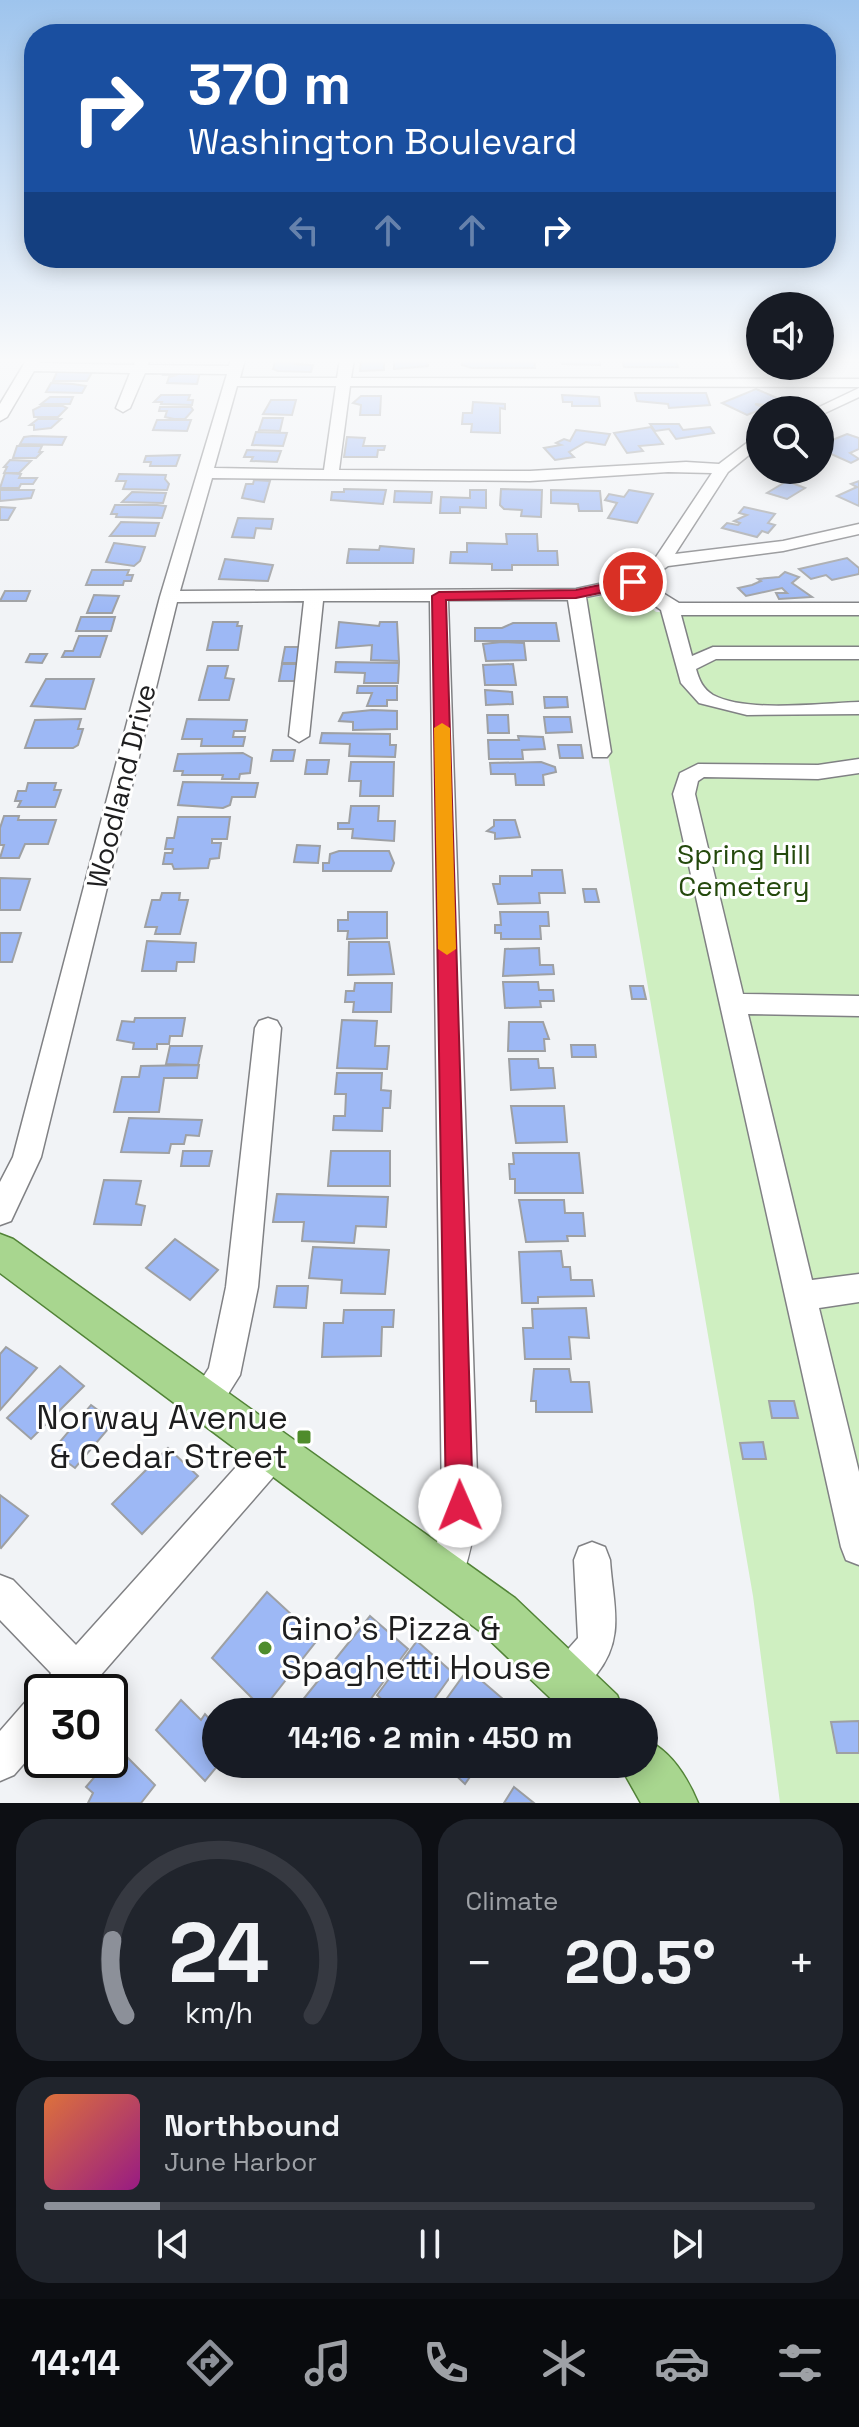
<!DOCTYPE html>
<meta charset="utf-8">
<style>
:root{--surface:#171b24;--page:#20242c;--text:#f1f3f6;--muted:#9ea1a6;--line:#363941;--accent:#8c9099}
body{margin:0;font-family:"Space Grotesk",sans-serif;background:var(--page);color:var(--text);height:100vh;display:flex;flex-direction:column;font-size:30px;white-space:nowrap}
*{box-sizing:border-box;margin:0}
p{font-size:26px;color:var(--muted)}
.icon{flex:none;width:44px;height:44px;fill:none;stroke:currentColor;stroke-width:2;stroke-linecap:round;stroke-linejoin:round}
.map{position:relative;height:1803px;overflow:hidden}
.panel{display:flex;flex-direction:column;gap:16px;padding:16px;background:#0d0f14;flex:1}
.panel>*{flex:none}
.hud{position:absolute;left:24px;top:24px;width:812px;height:244px;border-radius:32px;box-shadow:0 4px 20px #0003;background:#1a4fa0;color:#fff;overflow:hidden}
.tools{position:absolute;left:746px;top:292px;display:grid;gap:16px}
.tools a{display:grid;place-items:center;width:88px;height:88px;border-radius:50%;background:var(--surface);box-shadow:0 4px 20px #0003;font-size:40px}
.speed{position:absolute;left:24px;top:1674px;display:flex;gap:16px;font-size:40px;font-weight:700;text-align:center}
.speed>*{display:grid;place-content:center;width:104px;height:104px;border-radius:50%;background:var(--surface);box-shadow:0 4px 20px #0003;line-height:1}
.speed .limit{border:4px solid #111;border-radius:12px;background:#fff;color:#111}
.pin{position:absolute;display:grid;place-items:center;width:68px;height:68px;color:#fff;margin:-34px;border:4px solid #fff;border-radius:50%;box-shadow:0 2px 8px #0007}
.me{position:absolute;width:88px;margin:-44px;rotate:359deg;stroke-linejoin:round;filter:drop-shadow(0 0 6px #0008)}
.turn{display:flex;align-items:center;gap:28px;height:168px;padding:0 32px;font-size:36px}
.turn .icon{width:104px;height:104px;stroke-width:2.5}
.turn b{display:block;font-size:56px;line-height:68px}
.lanes{display:flex;align-items:center;height:76px;padding:0 32px;background:#0003;justify-content:center;gap:40px;direction:ltr}
.lanes .off{opacity:.35}
.big{font-size:60px;font-weight:700;line-height:1.1}
.panel .widget{flex:1;display:flex;flex-direction:column;justify-content:center;gap:12px;min-width:0;padding:0 28px;border-radius:32px;background:var(--page)}
.panel .dial{align-items:center;gap:0}
.dial svg{height:208px;overflow:visible;fill:none;stroke:var(--line);stroke-width:7;stroke-linecap:round;text-anchor:middle}
.dial text{fill:var(--text);stroke:none}
.song{display:flex;align-items:center;gap:24px}
.cover{width:96px;height:96px;border-radius:12px;background:linear-gradient(135deg,hsl(20 70% 55%),hsl(310 70% 35%))}
.played{height:8px;border-radius:4px;background:linear-gradient(90deg,var(--accent) 15%,var(--line) 15%)}
.keys{display:flex;justify-content:space-around;direction:ltr}
.heat{display:flex;justify-content:space-between;align-items:center;font-size:44px;direction:ltr}
.panel .tiles{flex:1;display:grid;gap:16px;grid-template-columns:1fr 1fr}
.widget:last-child{grid-column:span 2}
.trip{position:absolute;left:202px;top:1698px;width:456px;height:80px;border-radius:40px;background:var(--surface);box-shadow:0 4px 20px #0003;font-weight:700;line-height:80px;text-align:center}
.dock{display:flex;height:128px;justify-content:space-around;align-items:center;background:#090b0e;color:var(--muted)}
.dock .icon{width:56px;height:56px}
.dock .selected{color:var(--accent)}
.dock b{font-size:36px;color:var(--text)}
.map>svg:first-child{display:block}
.green{fill:#cfefc1}
.building{fill:#9db8f5;stroke:#9ea0a3;stroke-width:2}
.lines{fill:none;stroke-linecap:round;stroke-linejoin:round}
.minor-casing{stroke:#808184;stroke-width:3}
.major-casing{stroke:#528337;stroke-width:3}
.minor{fill:#fff;fill-rule:evenodd}
.major{fill:#a8d68f;fill-rule:evenodd}
.route{fill:#e11d48;stroke:#92132f;stroke-width:2}
.slow{fill:#f59e0b}
.poi-dot{fill:#4f8c2b;stroke:#fff;stroke-width:3}
.labels{text-anchor:middle;stroke-width:6;stroke-linejoin:round;paint-order:stroke}
.street-label{font-size:28px;fill:#1e1e1f;stroke:#fff}
.park-label{font-size:28px;fill:#24490c;stroke:#fff}
.near-poi-label{font-size:34px;fill:#1e1e1f;stroke:#fff;text-anchor:end}
</style>
<div class="map">
<svg width="859" height="1803" viewBox="0 0 859 1803">
<rect width="100%" height="100%" fill="#f1f3f6"/>
<!-- green -->
<polygon class="green" points="633,592 656,612 859,613 859,1803 780,1803 753,1596 581,599"/>
<!-- building -->
<g class="building">
<polygon points="276,359 297,359 295,364 313,365 311,372 278,371 273,369"/>
<polygon points="361,359 384,360 384,370 360,371"/>
<polygon points="394,359 427,360 428,366 394,369"/>
<polygon points="462,359 534,359 535,368 472,368 462,365"/>
<polygon points="562,359 600,359 600,365 562,364"/>
<polygon points="622,359 676,359 678,367 624,367"/>
<polygon points="165,370 180,370 178,374 200,372 197,384 167,383 169,377 177,375 163,375"/>
<polygon points="93,371 87,381 53,381 57,372"/>
<polygon points="51,383 73,384 86,386 82,393 46,392"/>
<polygon points="756,389 782,400 769,405 755,404 765,408 747,415 722,403"/>
<polygon points="635,393 706,393 710,405 669,408 668,404 637,401"/>
<polygon points="161,395 190,395 188,400 193,400 192,405 161,404 162,402 154,402"/>
<polygon points="562,395 599,397 600,406 572,406 572,402 563,402"/>
<polygon points="361,396 381,396 380,415 360,415 361,405 353,403"/>
<polygon points="50,397 73,397 70,404 41,404"/>
<polygon points="271,400 296,400 292,415 263,414"/>
<polygon points="473,402 505,404 505,409 500,408 500,433 471,432 472,424 462,424 463,413 472,413"/>
<polygon points="41,406 63,406 67,408 58,417 34,417 33,410"/>
<polygon points="160,407 191,407 193,410 185,419 174,419 165,417 167,411 159,411"/>
<polygon points="263,418 283,418 280,431 259,430"/>
<polygon points="38,419 61,419 51,428 34,430 34,425 30,425"/>
<polygon points="157,420 191,420 187,431 153,430"/>
<polygon points="650,424 679,424 683,430 710,427 714,433 676,439 669,429 655,431"/>
<polygon points="651,427 663,444 639,446 643,451 627,453 614,433"/>
<polygon points="576,430 610,434 605,445 586,442 569,452 574,457 555,460 544,448 561,445 556,443 564,439 570,441"/>
<polygon points="256,432 287,433 283,446 252,445"/>
<polygon points="847,434 859,438 859,449 850,453 859,459 851,463 820,449 820,445"/>
<polygon points="24,437 32,436 66,437 62,445 20,444"/>
<polygon points="347,437 365,438 363,446 385,446 384,450 378,450 377,457 344,457"/>
<polygon points="17,446 42,446 39,452 42,452 36,458 13,458"/>
<polygon points="247,450 281,451 277,462 251,461 253,457 244,457"/>
<polygon points="180,455 176,466 150,466 151,462 144,462 146,456"/>
<polygon points="10,460 31,461 19,473 4,473 7,467 4,467"/>
<polygon points="783,470 814,470 806,478 781,472"/>
<polygon points="5,473 21,474 19,478 37,478 33,484 21,484 19,488 0,488"/>
<polygon points="119,474 166,475 165,479 169,484 167,490 123,489 126,481 116,481"/>
<polygon points="254,480 270,481 264,502 242,498 246,484 253,484"/>
<polygon points="787,481 805,488 787,499 767,493"/>
<polygon points="859,481 859,506 837,496 857,487 851,484"/>
<polygon points="344,489 386,490 383,504 331,500 332,492 344,492"/>
<polygon points="501,489 542,490 541,517 521,516 522,510 504,509 500,505"/>
<polygon points="0,490 34,490 31,498 0,501"/>
<polygon points="470,490 486,490 486,508 460,507 460,513 440,513 441,497 470,498"/>
<polygon points="551,490 600,491 602,511 579,511 578,504 551,503"/>
<polygon points="629,490 653,494 637,523 608,518 617,503 605,500 609,494 624,497"/>
<polygon points="395,491 432,492 431,503 394,502"/>
<polygon points="132,492 166,493 163,503 122,502"/>
<polygon points="115,505 157,505 166,506 162,518 116,517 117,514 111,514"/>
<polygon points="0,507 15,508 8,520 0,520"/>
<polygon points="744,507 775,514 768,523 775,525 768,533 762,531 757,537 722,528 727,523 738,525 740,523 734,521 747,515 739,513"/>
<polygon points="238,518 273,519 271,529 256,528 254,538 232,537"/>
<polygon points="121,522 159,523 155,536 110,536"/>
<polygon points="506,534 537,534 538,551 557,551 558,565 512,565 512,570 492,570 492,564 450,563 451,552 467,552 467,543 507,544"/>
<polygon points="114,543 145,547 140,561 134,566 106,562"/>
<polygon points="380,546 414,549 413,563 347,563 349,549 379,550"/>
<polygon points="847,558 859,568 859,574 832,580 826,575 811,579 799,569"/>
<polygon points="225,559 273,565 268,581 219,579"/>
<polygon points="92,570 129,570 127,575 133,575 131,581 124,581 123,585 86,585"/>
<polygon points="785,572 799,577 792,583 812,597 779,599 776,593 787,593 782,588 746,596 738,588 752,585 761,581 758,579 779,577"/>
<polygon points="5,591 30,591 26,601 0,601"/>
<polygon points="94,595 119,596 112,613 87,613"/>
<polygon points="81,617 115,617 111,631 76,631"/>
<polygon points="213,622 238,622 237,626 242,626 238,650 207,650"/>
<polygon points="339,622 379,626 380,622 397,622 399,661 371,660 372,645 336,648"/>
<polygon points="513,623 556,623 559,641 475,641 475,628 502,628"/>
<polygon points="79,636 107,636 100,657 62,657 65,651 73,651"/>
<polygon points="502,642 524,643 526,660 486,661 483,644"/>
<polygon points="285,647 305,647 302,663 282,663"/>
<polygon points="30,654 47,654 42,663 26,662"/>
<polygon points="336,662 399,663 398,683 364,683 365,673 335,672"/>
<polygon points="282,664 303,664 300,681 279,681"/>
<polygon points="513,664 516,685 485,685 483,665"/>
<polygon points="208,666 228,666 225,678 234,679 229,700 199,700"/>
<polygon points="46,679 94,679 85,709 31,706"/>
<polygon points="358,686 397,686 397,700 387,700 387,706 367,706 372,693 357,693"/>
<polygon points="485,690 512,692 513,704 486,705"/>
<polygon points="544,697 567,697 568,707 545,708"/>
<polygon points="372,710 397,711 397,729 353,730 353,722 339,721 343,713"/>
<polygon points="487,715 508,715 509,733 488,733"/>
<polygon points="544,717 570,717 572,732 546,733"/>
<polygon points="81,719 78,729 83,729 78,745 73,748 25,748 35,720"/>
<polygon points="187,719 247,720 245,731 234,731 233,737 245,737 243,746 201,746 202,739 182,739"/>
<polygon points="322,733 390,734 390,745 396,745 395,757 349,756 350,744 320,743"/>
<polygon points="518,736 543,737 545,749 522,750 523,759 489,759 488,740 519,740"/>
<polygon points="558,745 581,745 583,758 560,758"/>
<polygon points="273,750 295,750 293,761 271,761"/>
<polygon points="243,753 252,758 250,773 240,774 239,779 222,779 223,775 182,775 183,771 174,771 178,754"/>
<polygon points="307,760 329,760 327,774 305,774"/>
<polygon points="351,762 394,762 393,796 360,796 361,781 349,781"/>
<polygon points="541,762 555,767 556,772 543,775 544,785 516,785 515,774 491,774 490,763"/>
<polygon points="183,782 258,783 255,797 232,797 230,805 223,808 178,805"/>
<polygon points="28,783 56,783 54,790 61,790 55,807 18,807 21,801 15,801 18,791 26,791"/>
<polygon points="351,806 379,806 378,821 395,821 394,841 352,838 353,829 338,829 338,823 349,823"/>
<polygon points="4,816 19,816 18,820 56,820 48,844 25,844 19,858 0,858 4,845 0,845 0,828"/>
<polygon points="178,817 230,817 227,839 212,839 212,843 221,843 219,858 210,859 208,868 174,869 172,864 163,864 165,853 172,853 173,849 165,849 167,838 174,838"/>
<polygon points="494,820 515,820 520,837 495,839 495,833 487,831 494,826"/>
<polygon points="297,845 320,846 318,863 294,862"/>
<polygon points="339,851 389,851 394,863 391,871 323,871 323,863 329,863 330,854"/>
<polygon points="532,870 562,870 565,893 539,893 540,903 498,904 493,884 500,884 500,876 532,876"/>
<polygon points="0,878 30,879 20,910 0,910"/>
<polygon points="583,889 596,889 599,902 585,902"/>
<polygon points="162,893 180,893 179,900 188,900 180,934 155,934 157,927 145,927 152,900 160,900"/>
<polygon points="348,912 387,912 387,938 347,939 348,931 338,931 338,920 348,920"/>
<polygon points="500,912 548,912 549,926 540,926 541,939 501,939 501,933 495,933 495,925 501,925"/>
<polygon points="0,933 21,933 12,962 0,962"/>
<polygon points="147,941 196,943 194,962 177,962 176,971 142,971"/>
<polygon points="349,942 389,942 394,974 348,975"/>
<polygon points="539,948 540,965 553,965 554,974 503,976 505,949"/>
<polygon points="503,982 538,982 539,990 553,990 554,1001 540,1001 541,1007 505,1008"/>
<polygon points="355,983 392,983 391,1012 353,1012 354,1002 345,1002 346,991 354,991"/>
<polygon points="630,986 643,986 646,999 632,999"/>
<polygon points="135,1018 185,1018 182,1036 170,1036 169,1044 157,1044 157,1049 133,1049 134,1043 117,1040 122,1021 134,1022"/>
<polygon points="342,1020 377,1021 375,1046 389,1046 387,1069 337,1068"/>
<polygon points="509,1022 543,1022 549,1039 544,1039 545,1051 508,1051"/>
<polygon points="571,1045 595,1045 596,1057 572,1057"/>
<polygon points="170,1046 202,1046 198,1065 166,1064"/>
<polygon points="509,1059 538,1059 539,1068 553,1068 555,1088 511,1090"/>
<polygon points="199,1065 197,1078 164,1078 159,1112 114,1112 122,1077 139,1077 141,1066"/>
<polygon points="337,1073 382,1073 381,1090 391,1091 390,1108 383,1108 382,1131 333,1130 334,1116 345,1116 346,1094 335,1094"/>
<polygon points="511,1106 564,1106 567,1142 516,1143"/>
<polygon points="129,1118 202,1120 199,1136 186,1135 184,1144 171,1144 169,1153 121,1152"/>
<polygon points="183,1151 212,1151 209,1166 181,1166"/>
<polygon points="331,1151 390,1151 390,1186 328,1186"/>
<polygon points="513,1153 579,1153 583,1193 515,1193 515,1179 510,1179 509,1164 514,1164"/>
<polygon points="104,1180 141,1181 136,1204 145,1206 141,1225 94,1224"/>
<polygon points="277,1194 388,1197 386,1227 356,1226 354,1243 302,1241 304,1222 273,1222"/>
<polygon points="519,1200 564,1200 565,1213 583,1213 585,1236 567,1236 568,1241 526,1242"/>
<polygon points="175,1239 218,1270 190,1300 146,1268"/>
<polygon points="313,1247 389,1250 385,1294 341,1293 342,1280 309,1278"/>
<polygon points="561,1251 563,1267 570,1267 571,1280 592,1280 594,1296 538,1297 538,1303 522,1303 519,1252"/>
<polygon points="277,1286 308,1286 306,1308 274,1307"/>
<polygon points="586,1308 589,1338 569,1337 571,1359 525,1359 523,1328 533,1328 532,1309"/>
<polygon points="344,1310 394,1310 393,1327 382,1327 381,1356 322,1357 324,1323 343,1323"/>
<polygon points="6,1347 37,1368 0,1410 0,1354"/>
<polygon points="60,1366 84,1386 31,1439 7,1418"/>
<polygon points="534,1369 569,1369 571,1382 589,1382 592,1412 536,1412 536,1401 531,1401"/>
<polygon points="769,1401 794,1401 798,1418 772,1418"/>
<polygon points="91,1405 114,1422 75,1468 52,1451"/>
<polygon points="763,1442 766,1459 743,1459 740,1443"/>
<polygon points="168,1448 198,1476 142,1534 112,1504"/>
<polygon points="0,1495 28,1516 1,1548 0,1547"/>
<polygon points="267,1592 318,1639 263,1709 212,1658"/>
<polygon points="370,1616 408,1649 361,1712 293,1712"/>
<polygon points="417,1641 453,1673 425,1712 396,1712 377,1695"/>
<polygon points="468,1669 510,1705 506,1712 437,1712"/>
<polygon points="181,1700 201,1720 205,1714 216,1726 216,1764 219,1764 205,1781 156,1730"/>
<polygon points="859,1721 859,1753 837,1753 831,1722"/>
<polygon points="125,1755 155,1785 141,1803 88,1803 93,1793 86,1787 112,1756 118,1763"/>
<polygon points="444,1764 479,1764 465,1784"/>
<polygon points="514,1787 534,1803 504,1803"/>
</g>
<g class="lines">
<!-- minor casing -->
<g class="minor-casing">
<g id="minor">
<path d="M27,359h14l-2,4 95,2 2,-6h14l-2,6 81,1 2,-7h14l-5,19h97l3,-19h14l-3,19 508,1v8l-509,-1 -11,84 191,1 156,-9 33,2 41,-31v13l-32,26 -53,82 108,-13 76,-17v10l-76,17 -115,15 -23,16 34,21h180v12h-178l11,41 21,-9h146v12h-143l-20,10c3,11 7,20 17,26 34,18 108,8 146,7v12l-112,1 -48,-12 -18,-20 -20,-73 -31,-22 -44,9 25,155 -4,5h-14l-25,-157h-120l30,906c-4,29 -9,55 -20,82l-13,5 -13,-5 -5,-13 10,-32 5,-37 -12,-905h-107l-14,135 -10,6 -10,-6 15,-135 -127,1 -136,555 -30,64 -11,4v-43l13,-25 147,-560 67,-223 -82,-1 -15,35 -7,4 -7,-4 14,-35 -96,-2 -27,46 -7,4v-17zM237,386h99l-12,84 -110,-2zM668,472l44,1 -60,90 -25,15 -51,11 -396,2 32,-113 318,3z"/>
<polygon points="859,388 859,397 825,413 813,410"/>
<polygon points="859,759 859,773 818,779 704,777 698,781 695,794 743,994 859,996 859,1016 748,1014 812,1280 859,1274 859,1302 819,1308 859,1472 859,1565 846,1560 841,1547 673,794 680,773 698,764 818,765"/>
<polygon points="268,1018 277,1021 281,1028 258,1287 240,1375 218,1410 206,1415 194,1410 189,1399 209,1368 226,1287 255,1028 259,1021"/>
<polygon points="275,1432 287,1437 292,1449 287,1461 86,1692 42,1692 42,1743 14,1775 0,1781 0,1731 28,1699 41,1694 51,1673 0,1620 0,1575 13,1580 76,1645 263,1437"/>
<path d="M592,1542l13,5 5,13c3,45 16,78 -14,115 -9,11 -15,18 -28,23l-14,-5 -5,-14 5,-14 24,-27 -4,-78 5,-13z"/>
</g>
</g>
<!-- major casing -->
<g class="major-casing">
<g id="major">
<polygon points="0,1234 13,1239 515,1598 617,1695 624,1712 565,1712 481,1632 0,1273"/>
<path d="M644,1739c27,11 43,38 54,64h-57l-22,-39h25z"/>
</g>
</g>
<!-- minor -->
<use href="#minor" class="minor"/>
<!-- major -->
<use href="#major" class="major"/>
</g>
<!-- sky -->
<linearGradient id="sky" x2="0" y2="1"><stop stop-color="#9ec4ed"/><stop offset="0.59" stop-color="#f9fafb"/><stop offset="1" stop-color="#f9fafb" stop-opacity="0"/></linearGradient>
<rect width="859" height="611" fill="url(#sky)"/>
<!-- route -->
<polygon class="route" points="633,578 640,582 638,585 576,598 446,600 473,1506 469,1516 460,1520 450,1516 446,1506 432,596 439,592 576,590"/>
<!-- slow -->
<polygon class="slow" points="442,723 450,728 456,949 447,955 438,949 434,728"/>
<!-- markers -->
<g class="poi-dot">
<rect x="296" y="1429" width="16" height="16" rx="4"/>
<circle cx="265" cy="1648" r="8"/>
</g>
<g class="labels">
<!-- street labels -->
<g class="street-label">
<text transform="translate(121 786) rotate(-76)" y="10">Woodland Drive</text>
</g>
<!-- park labels -->
<g class="park-label">
<text x="744" y="864">Spring Hill<tspan x="744" dy="32">Cemetery</tspan></text>
</g>
<!-- near-poi labels -->
<g class="near-poi-label">
<text x="288" y="1429">Norway Avenue<tspan x="288" dy="39">&amp; Cedar Street</tspan></text>
<text x="281" y="1640" text-anchor="start">Gino's Pizza &amp;<tspan x="281" dy="39">Spaghetti House</tspan></text>
</g>
</g>
</svg>
<div class="tools">
<a><svg class="icon" aria-label="sound" viewBox="0 0 24 24"><path d="M4 9h4l5-4v14l-5-4H4zM17 9q2 3 0 6"/></svg></a>
<a><svg class="icon" aria-label="search" viewBox="0 0 24 24"><circle cx="10" cy="10" r="6"/><path d="M15 15l6 6"/></svg></a>
</div>
<div class="speed"><div class="limit">30</div></div>
<div class="pin" style="left:633px;top:582px;background:#d93025"><svg class="icon" aria-label="arrive" viewBox="0 0 24 24"><path d="M6 21V4h12l-3 4 3 4H6"/></svg></div>
<svg class="me" style="left:460px;top:1506px" viewBox="-20 -20 40 40"><circle r="19" fill="#fff"/><path d="M0-13L10 11 0 6-10 11z" fill="#e11d48"/></svg>
<div class="trip">14:16 · 2 min · 450 m</div>
<div class="hud">
<div class="turn"><svg class="icon" aria-label="right" viewBox="0 0 24 24"><path d="M7 20v-9h11M14 6l5 5-5 5"/></svg><div><b>370 m</b>Washington Boulevard</div></div>
<div class="lanes"><svg class="icon off" aria-label="left" viewBox="0 0 24 24"><path d="M17 20v-9H6M10 6l-5 5 5 5"/></svg><svg class="icon off" aria-label="ahead" viewBox="0 0 24 24"><path d="M12 20V5M6 11l6-6 6 6"/></svg><svg class="icon off" aria-label="ahead" viewBox="0 0 24 24"><path d="M12 20V5M6 11l6-6 6 6"/></svg><svg class="icon" aria-label="right" viewBox="0 0 24 24"><path d="M7 20v-9h11M14 6l5 5-5 5"/></svg></div>
</div>
</div>
<section class="panel">
<div class="tiles">
<div class="widget dial"><svg viewBox="0 0 100 80">
<path d="M14 69A42 42 0 1 1 86 69"/>
<path d="M14 69A42 42 0 0 1 9 40" stroke="#8c9099"/>
<text x="50" y="56" font-size="32" font-weight="700">24</text>
<text x="50" y="72" font-size="11">km/h</text>
</svg></div>
<div class="widget"><p>Climate</p>
<div class="heat"><a>−</a><b class="big">20.5°</b><a>+</a></div>
</div>
<div class="widget">
<div class="song"><i class="cover"></i><div><b>Northbound</b><p>June Harbor</p></div></div>
<div class="played"></div>
<div class="keys"><svg class="icon" aria-label="previous" viewBox="0 0 24 24"><path d="M18 5L8 12l10 7zM5 5v14"/></svg><svg class="icon" aria-label="pause" viewBox="0 0 24 24"><path d="M8 5v14M16 5v14"/></svg><svg class="icon" aria-label="next" viewBox="0 0 24 24"><path d="M6 5l10 7-10 7zM19 5v14"/></svg></div>
</div>
</div>
</section>
<nav class="dock">
<b>14:14</b>
<svg class="icon selected" aria-label="directions" viewBox="0 0 24 24"><path d="M12 3l9 9-9 9-9-9zM9 14v-3h6M13 9l2 2-2 2"/></svg>
<svg class="icon" aria-label="music" viewBox="0 0 24 24"><path d="M9 18V5l10-2v13"/><circle cx="6" cy="18" r="3"/><circle cx="16" cy="16" r="3"/></svg>
<svg class="icon" aria-label="phone" viewBox="0 0 24 24"><path d="M5 4h4l2 5-3 2q2 4 5 5l2-3 5 2v4C11 20 4 13 5 4z"/></svg>
<svg class="icon" aria-label="climate" viewBox="0 0 24 24"><path d="M12 3v18M4 7l16 10M4 17L20 7"/></svg>
<svg class="icon" aria-label="car" viewBox="0 0 24 24"><path d="M5 17H2v-5l4-1 3-4h7l3 4 3 1v5h-3M9 17h6M6 11h13"/><circle cx="7" cy="17" r="2"/><circle cx="17" cy="17" r="2"/></svg>
<svg class="icon" aria-label="filters" viewBox="0 0 24 24"><path d="M4 7h16M4 17h16"/><circle cx="9" cy="7" r="2"/><circle cx="15" cy="17" r="2"/></svg>
</nav>
